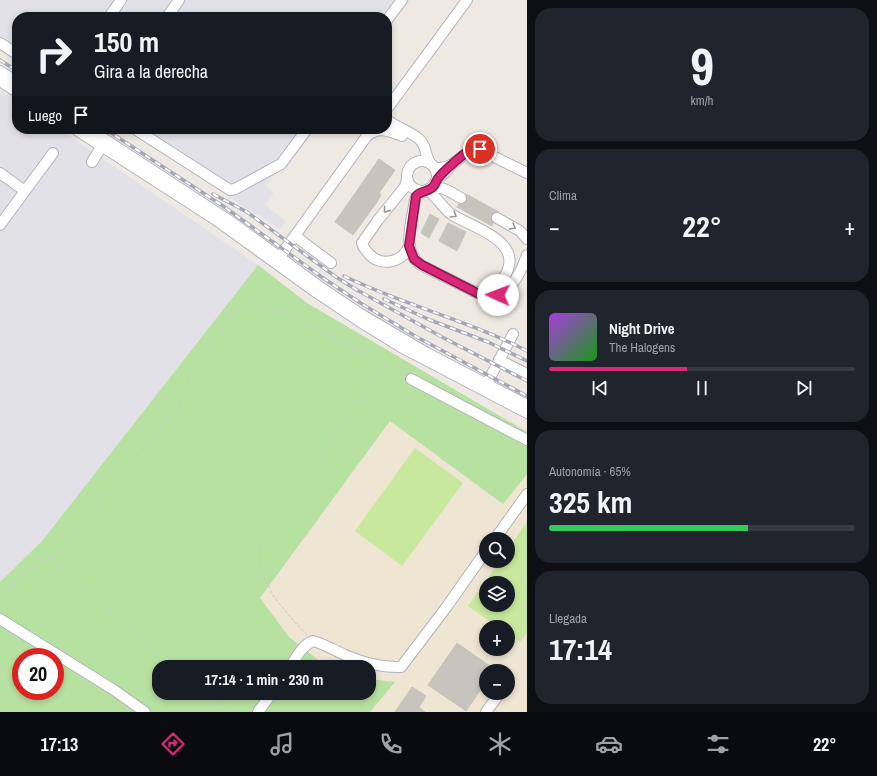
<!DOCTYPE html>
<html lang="es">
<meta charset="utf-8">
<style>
:root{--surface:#171b24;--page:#20242c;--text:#f1f3f6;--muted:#9ea1a6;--line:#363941;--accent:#db2777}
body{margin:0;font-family:"Archivo Narrow",sans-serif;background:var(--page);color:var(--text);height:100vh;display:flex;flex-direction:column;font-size:15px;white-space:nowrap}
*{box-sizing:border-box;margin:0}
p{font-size:13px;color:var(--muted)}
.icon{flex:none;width:22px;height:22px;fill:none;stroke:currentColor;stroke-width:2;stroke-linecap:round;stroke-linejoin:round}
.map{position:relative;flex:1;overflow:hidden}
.panel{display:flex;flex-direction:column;gap:8px;padding:8px;background:#0d0f14;width:350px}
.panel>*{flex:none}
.banner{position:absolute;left:12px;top:12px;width:380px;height:122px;border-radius:16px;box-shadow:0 2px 6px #0003;background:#171b24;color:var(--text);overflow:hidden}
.tools{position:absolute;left:479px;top:532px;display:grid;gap:8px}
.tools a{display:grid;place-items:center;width:36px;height:36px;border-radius:50%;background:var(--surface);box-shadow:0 2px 6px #0003;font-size:20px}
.speed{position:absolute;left:12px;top:648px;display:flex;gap:8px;font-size:20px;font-weight:700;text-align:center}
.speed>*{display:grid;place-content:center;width:52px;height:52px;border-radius:50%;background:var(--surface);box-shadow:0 2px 6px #0003;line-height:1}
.speed .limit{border:6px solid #d22;background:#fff;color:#111}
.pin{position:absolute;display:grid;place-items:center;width:34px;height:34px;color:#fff;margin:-17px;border:2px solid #fff;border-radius:50%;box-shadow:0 1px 4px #0007}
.me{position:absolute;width:44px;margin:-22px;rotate:272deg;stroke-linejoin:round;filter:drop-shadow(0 0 3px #0008)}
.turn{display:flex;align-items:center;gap:14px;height:84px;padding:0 16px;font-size:18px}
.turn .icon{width:52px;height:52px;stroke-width:2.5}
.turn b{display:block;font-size:28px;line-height:34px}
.then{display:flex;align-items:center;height:38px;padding:0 16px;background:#0003;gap:8px;font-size:15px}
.big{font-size:30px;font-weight:700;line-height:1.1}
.panel .tile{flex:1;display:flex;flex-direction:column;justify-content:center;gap:6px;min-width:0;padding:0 14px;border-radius:16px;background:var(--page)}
.panel .dial{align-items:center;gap:0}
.dial b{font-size:52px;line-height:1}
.song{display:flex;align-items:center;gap:12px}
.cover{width:48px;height:48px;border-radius:6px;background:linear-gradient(135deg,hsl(280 70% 55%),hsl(120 70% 35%))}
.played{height:4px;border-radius:2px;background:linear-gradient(90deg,var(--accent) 45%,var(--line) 45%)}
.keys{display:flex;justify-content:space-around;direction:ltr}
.heat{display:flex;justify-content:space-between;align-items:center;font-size:22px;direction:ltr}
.charge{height:6px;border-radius:3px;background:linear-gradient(90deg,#34c759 65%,var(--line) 0)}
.trip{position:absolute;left:152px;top:660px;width:224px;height:40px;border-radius:16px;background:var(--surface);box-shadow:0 2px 6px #0003;font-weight:700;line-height:40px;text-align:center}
.tab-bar{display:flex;height:64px;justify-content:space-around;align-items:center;background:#090b0e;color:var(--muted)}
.tab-bar .icon{width:28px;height:28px}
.tab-bar .active{color:var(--accent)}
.tab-bar b{font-size:18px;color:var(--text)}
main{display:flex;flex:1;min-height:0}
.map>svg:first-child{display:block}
.industrial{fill:#e3e1e8}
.education{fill:#eee5d2;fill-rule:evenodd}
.green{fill:#b7e1a1;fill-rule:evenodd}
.pitch{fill:#c8e89e;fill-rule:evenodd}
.building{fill:#c7c3bd;stroke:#cac5bb}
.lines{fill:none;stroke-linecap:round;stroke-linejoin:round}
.minor-tunnel{stroke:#c8c4be;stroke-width:10;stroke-dasharray:10 5;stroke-linecap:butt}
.minor-casing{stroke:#b2b3bd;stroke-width:12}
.path{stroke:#c9c9c9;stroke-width:1;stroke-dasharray:3 2;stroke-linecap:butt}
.minor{stroke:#fff;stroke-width:10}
.rail-casing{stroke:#a4a7b7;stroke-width:3.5}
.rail{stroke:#fff;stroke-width:2;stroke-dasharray:6;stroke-linecap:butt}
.oneway{stroke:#969696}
.route-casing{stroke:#8e194d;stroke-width:10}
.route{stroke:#db2777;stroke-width:7}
</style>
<main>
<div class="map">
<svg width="527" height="712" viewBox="0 0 527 712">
<rect width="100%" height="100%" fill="#eee9e2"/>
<!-- industrial -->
<g class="industrial">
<polygon points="0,0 410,0 387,32 387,17 17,17 17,62 0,50"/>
<polygon points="0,90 17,101 17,129 59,129 258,265 42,541 0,582"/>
<polygon points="125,129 316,129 282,174 277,171 266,186 274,193 265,205 286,221 280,229 258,214 257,215"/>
</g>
<!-- education -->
<path class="education" d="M246,285l281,145v282h-527l49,-167zM486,539h22v22h-22zM486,583h22v22h-22zM486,627h22v22h-22zM21,657h34v34h-34zM159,667h210v26h-210zM486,671h22v22h-22z"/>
<!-- green -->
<path class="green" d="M258,265l49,38 220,129v42l-24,30 -113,-83 -130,177 29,39 37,29 3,1h-170v26h210v-14l26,3 -25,30h-370v-130l42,-41zM21,657h34v34h-34z"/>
<!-- pitch -->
<g class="pitch">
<polygon points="415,448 463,483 402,566 355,531"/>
<path d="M527,522v111l-7,9 -12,-8v-7h-10l-30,-21 32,-45h8v-12zM486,583h22v22h-22z"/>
</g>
<!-- building -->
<g class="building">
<polygon points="379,159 395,170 379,193 381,195 377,202 353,235 335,222"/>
<polygon points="466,194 499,212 494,212 491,215 491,218 493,223 492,226 457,207 459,204 464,204 466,201 467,198"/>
<polygon points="430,214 439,219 429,238 421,233"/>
<polygon points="448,223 466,232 457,251 439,241"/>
<polygon points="457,643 497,671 486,671 486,682 466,711 428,685"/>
<polygon points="412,687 426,696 419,707 425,712 395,712"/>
</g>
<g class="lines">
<!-- minor-tunnel -->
<polyline class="minor-tunnel" points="461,198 497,218"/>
<!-- minor casing -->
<g class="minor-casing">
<g id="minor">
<polyline points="109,17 121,0"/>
<polyline points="167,17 179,0"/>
<polyline points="387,20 402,0"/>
<polyline points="0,43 17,54"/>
<polyline points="0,71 17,82"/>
<polyline points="0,81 17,92"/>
<polyline points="387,109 467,0"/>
<path d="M387,120c10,8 23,11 32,19 9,7 5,20 14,27 5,4 13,1 18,-1l-5,7 -9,7"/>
<polyline points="75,129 216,220 310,288 362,323 401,347 527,413"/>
<polyline points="89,129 233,223 323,289 359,313 427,353 527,405"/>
<polyline points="135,129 230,190 235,189 281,164 307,129"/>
<path d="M367,136c12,-10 22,-5 35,0"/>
<circle cx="422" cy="176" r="15"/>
<polyline points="92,162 105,141"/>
<polyline points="451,165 471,150 476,148 527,173"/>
<polyline points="0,173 25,191"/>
<path d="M407,178l-1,6 -2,4 -26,32 -16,23c1,5 4,7 7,11 11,13 34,9 40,-8"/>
<path d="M429,190c13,-6 20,2 32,8"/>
<polyline points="497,218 520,231 527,239"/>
<polyline points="0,225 53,153"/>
<polyline points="295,236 331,263"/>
<polyline points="276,262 372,129"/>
<path d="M473,291c12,3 20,1 27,-9 3,-4 7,-8 8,-13 11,-30 -39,-43 -57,-55 -7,-5 -17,-20 -22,-22 -6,-2 -12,2 -14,8 -3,20 -14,52 6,65l52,26c31,14 45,-10 54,-36"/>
<polyline points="499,360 527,374"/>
<polyline points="411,379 527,440"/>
<polyline points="484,389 513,334"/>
<polyline points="495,539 527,494"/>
<polyline points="0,619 114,690 145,712"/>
<path d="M290,667c6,-9 12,-22 23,-26 11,3 21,9 32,14 17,7 37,13 56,12l44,-58 41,-58"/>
<polyline points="258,712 272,693"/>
<polyline points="486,712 500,693"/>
</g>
</g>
<!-- path -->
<g class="path">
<polyline points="51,558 108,610 179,667"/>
<polyline points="0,600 21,578 36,566 59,554 80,524 179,406 187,389 190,371 231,314 248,307 268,307 284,311 382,365 404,375"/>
<polyline points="307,635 292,619 274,597 260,570 259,547 275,519 318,461 382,366"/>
<polyline points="209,693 232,712"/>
</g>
<!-- minor -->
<use href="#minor" class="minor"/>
<!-- rail casing -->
<g class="rail-casing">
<g id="rail">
<polyline points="0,60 17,71"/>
<polyline points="105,129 223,206 323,278 362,304 415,336 527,396"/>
<polyline points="213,194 247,212 336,277 357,290 442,337 527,381"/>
<path d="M344,276c59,29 124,44 183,75"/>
<polyline points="384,299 430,320 488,342 527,361"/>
</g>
</g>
<!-- rail -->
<use href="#rail" class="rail"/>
</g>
<!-- one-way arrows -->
<defs><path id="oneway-chevron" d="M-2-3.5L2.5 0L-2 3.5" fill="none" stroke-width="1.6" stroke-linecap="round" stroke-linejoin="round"/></defs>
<g class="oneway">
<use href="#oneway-chevron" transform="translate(386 210) rotate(129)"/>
<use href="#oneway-chevron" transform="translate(454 215) rotate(31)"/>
<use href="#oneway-chevron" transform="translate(513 227) rotate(30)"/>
</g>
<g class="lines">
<!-- route casing -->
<g class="route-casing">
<path id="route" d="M480,149c-3,-1 -3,-2 -6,-1 -8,3 -29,22 -35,29 -3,3 -3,7 -6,10 -5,5 -13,4 -17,9l-7,50 5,13 8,6 57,29 9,2 10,-1"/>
</g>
<!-- route -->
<use href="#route" class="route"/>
</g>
</svg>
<div class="tools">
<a><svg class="icon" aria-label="search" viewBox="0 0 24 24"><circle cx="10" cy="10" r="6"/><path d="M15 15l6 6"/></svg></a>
<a><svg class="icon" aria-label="layers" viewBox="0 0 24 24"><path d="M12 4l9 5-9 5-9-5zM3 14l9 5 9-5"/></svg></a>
<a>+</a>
<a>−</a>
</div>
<div class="speed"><div class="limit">20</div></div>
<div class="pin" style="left:480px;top:149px;background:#d93025"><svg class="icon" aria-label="arrive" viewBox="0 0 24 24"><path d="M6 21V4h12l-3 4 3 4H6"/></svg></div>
<svg class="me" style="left:498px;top:295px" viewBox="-20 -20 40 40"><circle r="19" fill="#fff"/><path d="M0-13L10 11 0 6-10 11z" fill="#db2777"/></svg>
<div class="trip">17:14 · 1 min · 230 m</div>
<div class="banner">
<div class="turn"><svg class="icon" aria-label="right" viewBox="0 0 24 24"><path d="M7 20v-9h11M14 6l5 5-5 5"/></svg><div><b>150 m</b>Gira a la derecha</div></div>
<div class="then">Luego<svg class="icon" aria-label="arrive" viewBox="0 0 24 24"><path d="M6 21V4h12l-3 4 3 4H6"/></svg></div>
</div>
</div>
<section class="panel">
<div class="tile dial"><b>9</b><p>km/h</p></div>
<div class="tile"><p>Clima</p>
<div class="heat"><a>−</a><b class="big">22°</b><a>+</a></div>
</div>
<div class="tile">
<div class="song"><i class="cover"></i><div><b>Night Drive</b><p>The Halogens</p></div></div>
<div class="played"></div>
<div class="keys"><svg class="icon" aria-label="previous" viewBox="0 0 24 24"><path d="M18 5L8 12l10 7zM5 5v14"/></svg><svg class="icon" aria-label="pause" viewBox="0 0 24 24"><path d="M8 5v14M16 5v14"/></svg><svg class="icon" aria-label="next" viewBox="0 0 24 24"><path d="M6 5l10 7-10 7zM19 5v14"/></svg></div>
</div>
<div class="tile"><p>Autonomía · 65%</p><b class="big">325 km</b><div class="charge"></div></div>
<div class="tile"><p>Llegada</p><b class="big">17:14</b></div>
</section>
</main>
<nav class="tab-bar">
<b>17:13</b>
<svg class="icon active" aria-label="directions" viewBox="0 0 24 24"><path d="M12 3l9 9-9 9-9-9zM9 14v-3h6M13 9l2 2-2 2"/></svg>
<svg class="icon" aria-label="music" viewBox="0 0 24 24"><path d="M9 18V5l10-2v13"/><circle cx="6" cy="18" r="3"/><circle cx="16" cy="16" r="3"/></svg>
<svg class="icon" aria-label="phone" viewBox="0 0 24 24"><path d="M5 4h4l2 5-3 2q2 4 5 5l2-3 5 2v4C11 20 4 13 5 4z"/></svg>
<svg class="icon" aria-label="climate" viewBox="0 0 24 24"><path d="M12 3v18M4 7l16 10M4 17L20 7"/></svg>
<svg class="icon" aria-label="car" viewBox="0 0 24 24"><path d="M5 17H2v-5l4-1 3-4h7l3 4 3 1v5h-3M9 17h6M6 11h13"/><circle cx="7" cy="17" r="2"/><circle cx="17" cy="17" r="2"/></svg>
<svg class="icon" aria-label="filters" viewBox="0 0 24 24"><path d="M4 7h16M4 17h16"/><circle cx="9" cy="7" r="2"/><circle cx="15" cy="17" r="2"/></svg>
<b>22°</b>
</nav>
